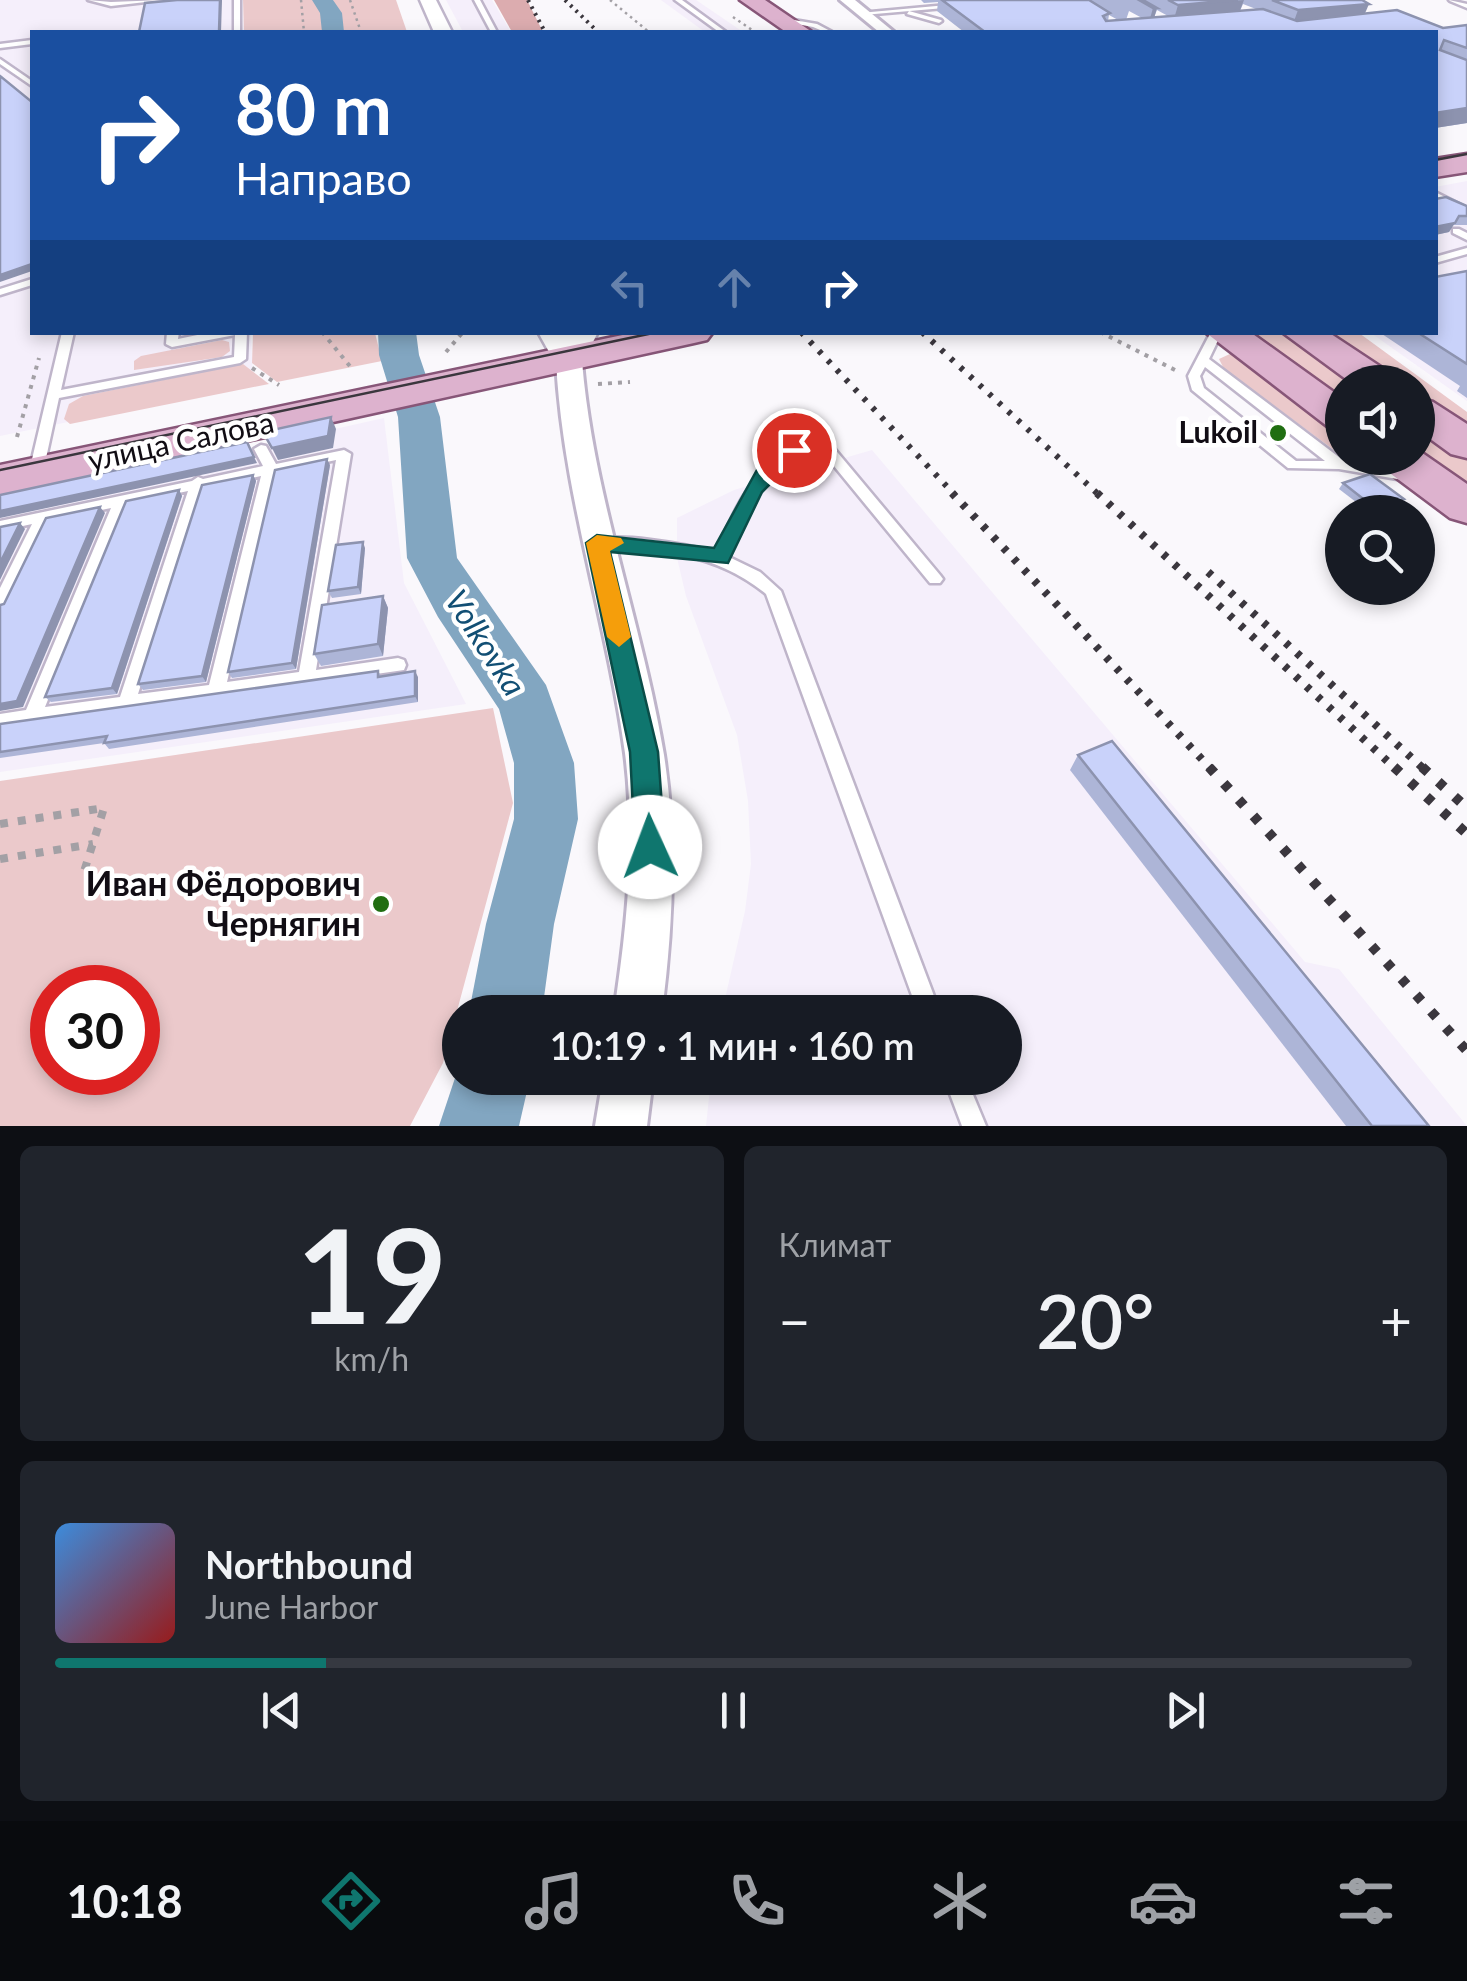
<!DOCTYPE html>
<html lang="ru">
<meta charset="utf-8">
<style>
:root{--surface:#171b24;--page:#20242c;--text:#f1f3f6;--muted:#9ea1a6;--line:#363941;--accent:#0f766e}
body{margin:0;font-family:Lato,sans-serif;background:var(--page);color:var(--text);height:100vh;display:flex;flex-direction:column;font-size:38px;white-space:nowrap}
*{box-sizing:border-box;margin:0}
p{font-size:32px;color:var(--muted)}
.icon{flex:none;width:55px;height:55px;fill:none;stroke:currentColor;stroke-width:2;stroke-linecap:round;stroke-linejoin:round}
.map{position:relative;height:1126px;overflow:hidden}
.sheet{display:flex;flex-direction:column;gap:20px;padding:20px;background:#0d0f14;flex:1}
.sheet>*{flex:none}
.banner{position:absolute;left:30px;top:30px;width:1408px;height:305px;border-radius:0px;box-shadow:0 5px 15px #0003;background:#1a4fa0;color:#fff;overflow:hidden}
.controls{position:absolute;left:1325px;top:365px;display:grid;gap:20px}
.controls a{display:grid;place-items:center;width:110px;height:110px;border-radius:50%;background:var(--surface);box-shadow:0 5px 15px #0003;font-size:50px}
.speed{position:absolute;left:30px;top:965px;display:flex;gap:20px;font-size:50px;font-weight:700;text-align:center}
.speed>*{display:grid;place-content:center;width:130px;height:130px;border-radius:50%;background:var(--surface);box-shadow:0 5px 15px #0003;line-height:1}
.speed .limit{border:15px solid #d22;background:#fff;color:#111}
.pin{position:absolute;display:grid;place-items:center;width:85px;height:85px;color:#fff;margin:-42px;border:5px solid #fff;border-radius:50%;box-shadow:0 2px 10px #0007}
.me{position:absolute;width:110px;margin:-55px;rotate:358deg;stroke-linejoin:round;filter:drop-shadow(0 0 8px #0008)}
.turn{display:flex;align-items:center;gap:35px;height:210px;padding:0 40px;font-size:45px}
.turn .icon{width:130px;height:130px;stroke-width:2.5}
.turn b{display:block;font-size:70px;line-height:85px}
.lanes{display:flex;align-items:center;height:95px;padding:0 40px;background:#0003;justify-content:center;gap:50px;direction:ltr}
.lanes .off{opacity:.35}
.big{font-size:75px;font-weight:600;line-height:1.1}
.sheet .card{flex:1;display:flex;flex-direction:column;justify-content:center;gap:15px;min-width:0;padding:0 35px;border-radius:15px;background:var(--page)}
.sheet .dial{align-items:center;gap:0}
.dial b{font-size:130px;line-height:1}
.song{display:flex;align-items:center;gap:30px}
.cover{width:120px;height:120px;border-radius:15px;background:linear-gradient(135deg,hsl(210 70% 55%),hsl(0 70% 35%))}
.played{height:10px;border-radius:5px;background:linear-gradient(90deg,var(--accent) 20%,var(--line) 20%)}
.keys{display:flex;justify-content:space-around;direction:ltr}
.heat{display:flex;justify-content:space-between;align-items:center;font-size:55px;direction:ltr}
.sheet .tiles{flex:1;display:grid;gap:20px;grid-template-columns:1fr 1fr}
.card:last-child{grid-column:span 2}
.trip{position:absolute;left:442px;top:995px;width:580px;height:100px;border-radius:50px;background:var(--surface);box-shadow:0 5px 15px #0003;font-weight:600;line-height:100px;text-align:center}
.menu{display:flex;height:160px;justify-content:space-around;align-items:center;background:#090b0e;color:var(--muted)}
.menu .icon{width:70px;height:70px}
.menu .current{color:var(--accent)}
.menu b{font-size:45px;color:var(--text)}
.map>svg:first-child{display:block}
.built{fill:#f5effb}
.green{fill:#ebc9cb;fill-rule:evenodd}
.forest{fill:#dcacaf}
.lines{fill:none;stroke-linecap:round;stroke-linejoin:round}
.river{fill:#82a6c1;fill-rule:evenodd}
.service-casing{stroke:#bfb5ca;stroke-width:5}
.minor-casing{stroke:#bfb5ca;stroke-width:6}
.tertiary-casing{stroke:#bfb5ca;stroke-width:5}
.primary-casing{stroke:#875678;stroke-width:5}
.path-far2{stroke:#a3a0a5;stroke-width:2.5;stroke-dasharray:2.5 4;stroke-linecap:butt}
.path-far1{stroke:#a3a0a5;stroke-width:4;stroke-dasharray:4 6;stroke-linecap:butt}
.path{stroke:#a3a0a5;stroke-width:8;stroke-dasharray:8 10;stroke-linecap:butt}
.service{fill:#fff;fill-rule:evenodd}
.minor{fill:#fff;fill-rule:evenodd}
.tertiary{fill:#fff;fill-rule:evenodd}
.primary{fill:#ddb2ce;fill-rule:evenodd}
.tram{stroke:#3b373e;stroke-width:2.5}
.rail-far3{stroke:#3b373e;stroke-width:4;stroke-dasharray:2.5 5;stroke-linecap:butt}
.rail-far2{stroke:#3b373e;stroke-width:6;stroke-dasharray:4 9;stroke-linecap:butt}
.rail-far1{stroke:#3b373e;stroke-width:8;stroke-dasharray:5 10;stroke-linecap:butt}
.rail{stroke:#3b373e;stroke-width:10;stroke-dasharray:8 14;stroke-linecap:butt}
.wall{fill:#adb5d7;fill-rule:evenodd}
.shaded-wall{fill:#8d93af}
.building{fill:#c9d2fa;stroke:#8d93af;stroke-width:2.5}
.route{fill:#0f766e;stroke:#0a4d48;stroke-width:2.5}
.slow{fill:#f59e0b}
.poi-dot{fill:#206e11;stroke:#fff;stroke-width:4}
.labels{text-anchor:middle;stroke-width:9;stroke-linejoin:round;paint-order:stroke}
.poi-label{font-size:30px;font-weight:bold;fill:#110d14;stroke:#fff;text-anchor:end}
.street-label{font-size:30px;fill:#110d14;stroke:#fff}
.water-label{font-size:32px;font-style:italic;fill:#124f74;stroke:#fff}
.near-poi-label{font-size:35px;font-weight:bold;fill:#110d14;stroke:#fff;text-anchor:end}
</style>
<div class="map">
<svg width="1467" height="1126" viewBox="0 0 1467 1126">
<rect width="100%" height="100%" fill="#faf8fc"/>
<!-- built -->
<g class="built">
<polygon points="0,0 243,0 244,32 32,32 32,332 251,333 253,384 0,436"/>
<polygon points="446,0 492,0 511,32 463,32"/>
<polygon points="661,0 696,0 743,32 705,32"/>
<polygon points="1467,181 1467,401 1371,333 1435,332 1435,187"/>
<polygon points="384,418 404,583 466,704 0,772 0,504"/>
<polygon points="872,450 1305,962 1339,969 1467,1126 706,1126 711,1078 1005,1078 1005,1012 722,1012 745,911 751,864 748,801 737,735 686,596 677,558 677,518 734,490"/>
</g>
<!-- green -->
<g class="green">
<polygon points="243,0 313,0 324,13 324,32 244,32"/>
<polygon points="333,0 396,0 407,32 342,32"/>
<polygon points="253,333 375,333 382,361 277,382 252,363"/>
<polygon points="1242,333 1282,333 1357,382 1342,382 1342,402"/>
<polygon points="1323,333 1359,333 1467,412 1467,427 1418,394 1418,382 1400,382"/>
<polygon points="222,340 229,342 230,351 222,357 134,370 134,361 141,356"/>
<polygon points="1232,353 1342,434 1342,456 1224,369 1219,359"/>
<polygon points="243,364 269,384 70,424 64,419 69,404 83,396"/>
<polygon points="1418,423 1467,458 1467,491 1418,456"/>
<path d="M493,708l20,95 -70,260 -33,63h-410v-345zM52,988h86v84h-86z"/>
</g>
<!-- forest -->
<polygon class="forest" points="494,0 527,0 543,32 512,32"/>
<g class="lines">
<!-- river -->
<g class="river">
<polygon points="312,0 333,0 342,13 344,32 322,32 320,13"/>
<polygon points="378,332 416,332 419,355 440,417 457,558 546,685 574,763 578,819 554,924 542,1012 469,1012 486,924 514,819 514,763 499,709 438,617 407,558 398,417 379,355"/>
<polygon points="460,1063 460,1078 530,1078 519,1126 439,1126"/>
</g>
<!-- service casing -->
<g class="service-casing">
<g id="service">
<polygon points="88,0 111,2 163,0 111,6"/>
<rect x="234" y="0" width="6" height="32"/>
<polygon points="474,0 480,0 497,32 491,32"/>
<polygon points="675,0 682,0 726,32 719,32"/>
<polygon points="1449,0 1467,4 1467,8 1450,1"/>
<polygon points="958,4 956,7 863,15 860,13"/>
<polygon points="909,11 941,20 942,21 939,23 907,14"/>
<polygon points="782,18 817,24 832,32 825,32 813,27 780,21"/>
<polygon points="32,40 32,44 0,48 0,44"/>
<polygon points="0,59 32,81 32,86 0,64"/>
<polygon points="1435,192 1467,208 1467,215 1435,199"/>
<polygon points="1453,229 1459,229 1467,233 1467,240 1453,233"/>
<polygon points="1467,248 1467,254 1435,263 1435,257"/>
<polygon points="32,279 32,285 0,295 0,289"/>
<polygon points="62,332 74,332 61,390 234,357 235,335 172,347 166,344 167,332 179,332 178,339 212,332 247,332 246,359 240,363 59,398 43,472 36,477 29,472"/>
<path d="M1211,332h11l-13,27 135,102 65,10 5,2 2,3 -2,3 -5,2 -70,-12 -51,-1 -96,-78 -4,-14zM1205,367l120,94h-29l-92,-73 -4,-12z"/>
<path d="M823,440l5,1 112,134 3,4 -3,4h-10l-110,-134c-56,18 -70,58 -91,108l31,15 21,19 159,421h-22l-152,-418c-51,-42 -105,-44 -169,-46l-7,-5c17,-14 102,3 126,9 27,-60 40,-93 107,-112z"/>
<path d="M261,445l5,1 10,18 68,-14 7,4 -35,216 82,-12 6,2 2,5 -2,5 -404,58v-14l26,-4 85,-202 -63,13 -40,83 -2,4 -6,2v-22l32,-64 -32,7v-10l192,-40 6,-4 5,2 60,-13 -9,-17zM336,460l-37,212 -72,10 48,-209zM261,476l-52,209 -71,9 65,-206zM188,491l-68,206 -75,10 82,-203z"/>
<polygon points="944,1078 966,1078 986,1126 962,1126"/>
</g>
</g>
<!-- minor casing -->
<g class="minor-casing">
<g id="minor">
<polygon points="840,0 855,0 894,32 879,32"/>
<path d="M569,353l13,8c11,135 60,261 82,394 13,85 9,172 -2,257h-48c13,-86 22,-173 11,-259 -18,-133 -62,-258 -69,-392z"/>
<polygon points="603,1078 653,1078 647,1126 595,1126"/>
</g>
</g>
<!-- tertiary casing -->
<g class="tertiary-casing">
<g id="tertiary">
<polygon points="420,0 436,0 452,32 434,32"/>
<polygon points="538,332 598,332 580,368 558,368"/>
</g>
</g>
<!-- primary casing -->
<g class="primary-casing">
<g id="primary">
<polygon points="740,0 765,0 812,32 786,32"/>
<polygon points="1467,154 1467,172 1435,177 1435,159"/>
<polygon points="637,332 713,332 707,340 694,343 0,495 0,465"/>
<polygon points="1205,332 1250,332 1342,398 1342,430 1327,426"/>
<polygon points="1282,332 1328,332 1390,373 1396,382 1350,382"/>
<polygon points="1418,398 1433,402 1467,424 1467,458 1451,454 1418,430"/>
<polygon points="1418,450 1467,484 1467,523 1450,518 1383,468 1377,458 1418,458"/>
</g>
</g>
<!-- path-far2 -->
<g class="path-far2">
<polyline points="301,0 304,32"/>
<polyline points="350,0 361,32"/>
<polyline points="610,0 649,32"/>
<polyline points="733,17 755,32"/>
</g>
<!-- path-far1 -->
<g class="path-far1">
<polyline points="322,332 353,370"/>
<polyline points="1100,332 1177,371"/>
<polyline points="446,352 463,332"/>
<polyline points="252,368 279,385"/>
<polyline points="598,384 630,382"/>
<polyline points="17,437 39,358"/>
</g>
<!-- path -->
<g class="path">
<polyline points="0,824 104,808 82,878"/>
<polyline points="0,859 93,844"/>
</g>
<!-- service -->
<use href="#service" class="service"/>
<!-- minor -->
<use href="#minor" class="minor"/>
<!-- tertiary -->
<use href="#tertiary" class="tertiary"/>
<!-- primary -->
<use href="#primary" class="primary"/>
<!-- tram -->
<g class="tram">
<polyline points="1435,160 1467,154"/>
<polyline points="0,470 658,332"/>
</g>
<!-- rail-far3 -->
<g class="rail-far3">
<polyline points="528,0 545,32"/>
<polyline points="565,0 598,32"/>
</g>
<!-- rail-far2 -->
<g class="rail-far2">
<polyline points="801,332 955,495"/>
<polyline points="922,332 1099,495"/>
</g>
<!-- rail-far1 -->
<g class="rail-far1">
<polyline points="952,493 1212,770"/>
<polyline points="1097,493 1397,770"/>
<polyline points="1208,572 1425,770"/>
</g>
<!-- rail -->
<g class="rail">
<polyline points="1209,767 1467,1051"/>
<polyline points="1394,767 1467,834"/>
<polyline points="1422,767 1467,808"/>
</g>
</g>
<!-- wall -->
<g class="wall">
<path d="M921,0h441l3,13 78,15 24,-3v98l-32,5v-96h-471l-27,-21 1,-9 -14,1zM1243,4l13,5 -16,2zM1157,10l11,6 -14,1zM1129,11l13,7 -16,2zM1109,15l9,5 -10,1z"/>
<polygon points="1435,199 1467,206 1467,225 1453,225 1449,232 1435,235"/>
<polygon points="1467,271 1467,398 1457,391 1460,386 1379,332 1435,332"/>
<polygon points="330,465 296,669 232,678 228,672"/>
<polygon points="253,475 256,481 206,682 143,690 138,684"/>
<polygon points="1343,483 1399,505 1378,512 1369,512 1339,489"/>
<polygon points="179,490 182,496 117,694 51,702 45,697"/>
<polygon points="365,548 361,594 332,598 328,591"/>
<polygon points="383,596 388,608 383,656 321,666 314,654"/>
<polygon points="378,671 381,676 418,677 418,702 109,749 104,743 0,758 0,724"/>
<polygon points="1078,755 1429,1126 1346,1126 1070,770"/>
</g>
<!-- shaded-wall -->
<g class="shaded-wall">
<polygon points="220,0 222,0 221,32 219,32"/>
<polygon points="1244,0 1239,13 1174,19 1178,5"/>
<polygon points="1369,4 1363,18 1293,24 1298,10"/>
<polygon points="1153,8 1157,8 1153,22 1149,22"/>
<polygon points="1467,108 1467,123 1435,128 1435,113"/>
<polygon points="1455,223 1449,232 1435,235 1435,227"/>
<polygon points="32,264 32,271 0,282 0,275"/>
<polygon points="331,417 336,429 333,448 278,460 272,448"/>
<polygon points="254,457 257,463 0,518 0,511"/>
<polygon points="327,459 330,465 296,669 292,663"/>
<polygon points="253,475 256,481 206,682 202,676"/>
<polygon points="179,490 182,496 117,694 112,688"/>
<polygon points="1404,499 1399,505 1378,512 1374,512 1376,509"/>
<polygon points="100,507 105,513 23,707 0,711 0,704"/>
<polygon points="20,523 25,529 0,580 0,563"/>
<polygon points="363,542 365,548 361,594 358,587"/>
<polygon points="383,596 388,608 383,656 378,644"/>
<polygon points="415,671 418,677 418,702 415,696"/>
</g>
<!-- building -->
<g class="building">
<polygon points="177,0 220,0 219,32 139,32 145,3"/>
<polygon points="942,0 1089,0 1110,13 1103,16 1106,21 1263,9 1297,21 1397,10 1443,28 1467,25 1467,48 1444,40 1440,50 1467,60 1467,108 1435,113 1435,32 985,32"/>
<polygon points="1139,0 1143,0 1157,8 1153,8"/>
<polygon points="1168,0 1238,0 1178,5"/>
<polygon points="1272,0 1362,0 1369,4 1298,10"/>
<polygon points="0,76 32,102 32,264 0,275"/>
<polygon points="1446,197 1467,206 1467,216 1459,216 1455,223 1435,227 1435,199"/>
<polygon points="1467,271 1467,364 1417,332 1435,332 1435,277"/>
<polygon points="331,417 328,436 272,448 263,432"/>
<polygon points="247,442 254,457 0,511 0,495"/>
<polygon points="327,459 292,663 228,672 275,470"/>
<polygon points="1370,474 1404,499 1376,509 1343,483"/>
<polygon points="253,475 202,676 138,684 202,485"/>
<polygon points="179,490 112,688 45,697 126,501"/>
<polygon points="100,507 17,701 0,704 0,605 4,604 46,518"/>
<polygon points="20,523 0,563 0,527"/>
<polygon points="363,542 358,587 328,591 336,545"/>
<polygon points="383,596 378,644 314,654 322,605"/>
<polygon points="378,671 378,677 415,671 415,696 104,743 107,736 0,752 0,724"/>
<polygon points="1112,741 1429,1126 1372,1126 1078,755"/>
</g>
<!-- route -->
<polygon class="route" points="794,444 804,450 762,492 728,563 610,552 658,752 665,847 660,857 650,861 640,857 635,847 630,752 586,543 597,535 714,548 758,468"/>
<!-- slow -->
<polygon class="slow" points="597,535 621,538 624,543 610,551 631,637 619,647 607,637 586,543"/>
<!-- markers -->
<g class="poi-dot">
<circle cx="1278" cy="433" r="10"/>
<circle cx="381" cy="904" r="10"/>
</g>
<g class="labels">
<!-- poi labels -->
<g class="poi-label">
<text x="1258" y="443">Lukoil</text>
</g>
<!-- street labels -->
<g class="street-label">
<text transform="translate(181 442) rotate(-12)" y="10">улица Салова</text>
</g>
<!-- water labels -->
<g class="water-label">
<text transform="translate(485 643) rotate(57)" y="11">Volkovka</text>
</g>
<!-- near-poi labels -->
<g class="near-poi-label">
<text x="361" y="896">Иван Фёдорович<tspan x="361" dy="40">Чернягин</tspan></text>
</g>
</g>
</svg>
<div class="controls">
<a><svg class="icon" aria-label="sound" viewBox="0 0 24 24"><path d="M4 9h4l5-4v14l-5-4H4zM17 9q2 3 0 6"/></svg></a>
<a><svg class="icon" aria-label="search" viewBox="0 0 24 24"><circle cx="10" cy="10" r="6"/><path d="M15 15l6 6"/></svg></a>
</div>
<div class="speed"><div class="limit">30</div></div>
<div class="pin" style="left:794px;top:450px;background:#d93025"><svg class="icon" aria-label="arrive" viewBox="0 0 24 24"><path d="M6 21V4h12l-3 4 3 4H6"/></svg></div>
<svg class="me" style="left:650px;top:847px" viewBox="-20 -20 40 40"><circle r="19" fill="#fff"/><path d="M0-13L10 11 0 6-10 11z" fill="#0f766e"/></svg>
<div class="trip">10:19 · 1 мин · 160 m</div>
<div class="banner">
<div class="turn"><svg class="icon" aria-label="right" viewBox="0 0 24 24"><path d="M7 20v-9h11M14 6l5 5-5 5"/></svg><div><b>80 m</b>Направо</div></div>
<div class="lanes"><svg class="icon off" aria-label="left" viewBox="0 0 24 24"><path d="M17 20v-9H6M10 6l-5 5 5 5"/></svg><svg class="icon off" aria-label="ahead" viewBox="0 0 24 24"><path d="M12 20V5M6 11l6-6 6 6"/></svg><svg class="icon" aria-label="right" viewBox="0 0 24 24"><path d="M7 20v-9h11M14 6l5 5-5 5"/></svg></div>
</div>
</div>
<section class="sheet">
<div class="tiles">
<div class="card dial"><b>19</b><p>km/h</p></div>
<div class="card"><p>Климат</p>
<div class="heat"><a>−</a><b class="big">20°</b><a>+</a></div>
</div>
<div class="card">
<div class="song"><i class="cover"></i><div><b>Northbound</b><p>June Harbor</p></div></div>
<div class="played"></div>
<div class="keys"><svg class="icon" aria-label="previous" viewBox="0 0 24 24"><path d="M18 5L8 12l10 7zM5 5v14"/></svg><svg class="icon" aria-label="pause" viewBox="0 0 24 24"><path d="M8 5v14M16 5v14"/></svg><svg class="icon" aria-label="next" viewBox="0 0 24 24"><path d="M6 5l10 7-10 7zM19 5v14"/></svg></div>
</div>
</div>
</section>
<nav class="menu">
<b>10:18</b>
<svg class="icon current" aria-label="directions" viewBox="0 0 24 24"><path d="M12 3l9 9-9 9-9-9zM9 14v-3h6M13 9l2 2-2 2"/></svg>
<svg class="icon" aria-label="music" viewBox="0 0 24 24"><path d="M9 18V5l10-2v13"/><circle cx="6" cy="18" r="3"/><circle cx="16" cy="16" r="3"/></svg>
<svg class="icon" aria-label="phone" viewBox="0 0 24 24"><path d="M5 4h4l2 5-3 2q2 4 5 5l2-3 5 2v4C11 20 4 13 5 4z"/></svg>
<svg class="icon" aria-label="climate" viewBox="0 0 24 24"><path d="M12 3v18M4 7l16 10M4 17L20 7"/></svg>
<svg class="icon" aria-label="car" viewBox="0 0 24 24"><path d="M5 17H2v-5l4-1 3-4h7l3 4 3 1v5h-3M9 17h6M6 11h13"/><circle cx="7" cy="17" r="2"/><circle cx="17" cy="17" r="2"/></svg>
<svg class="icon" aria-label="filters" viewBox="0 0 24 24"><path d="M4 7h16M4 17h16"/><circle cx="9" cy="7" r="2"/><circle cx="15" cy="17" r="2"/></svg>
</nav>
